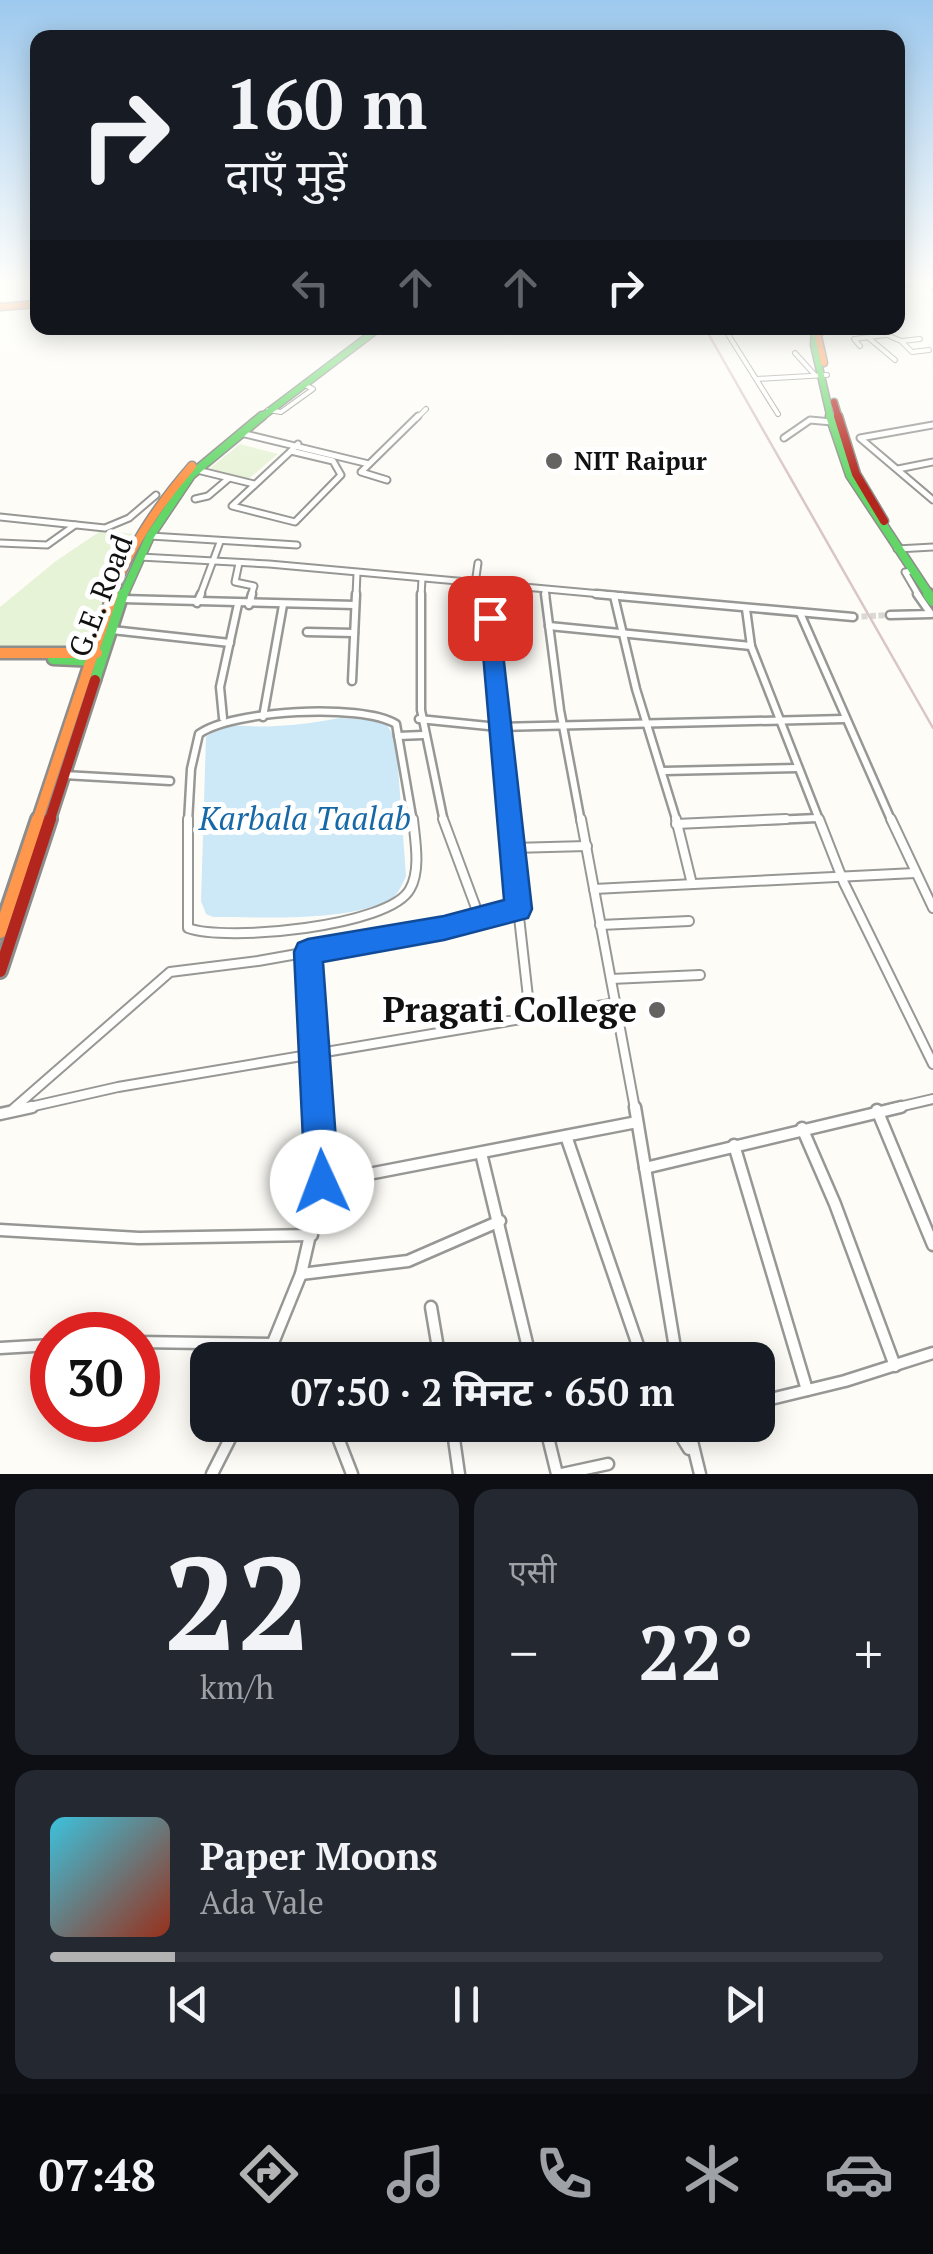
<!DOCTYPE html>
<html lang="hi">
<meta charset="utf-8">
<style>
:root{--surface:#171b24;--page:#242831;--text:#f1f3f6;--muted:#9ea1a6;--line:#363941;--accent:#b2b2b3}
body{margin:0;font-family:"PT Serif","Noto Sans Devanagari",serif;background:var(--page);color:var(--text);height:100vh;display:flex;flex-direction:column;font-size:38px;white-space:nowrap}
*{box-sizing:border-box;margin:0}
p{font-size:32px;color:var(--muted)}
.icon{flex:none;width:55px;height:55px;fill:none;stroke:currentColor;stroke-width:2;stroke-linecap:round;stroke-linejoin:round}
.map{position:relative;height:1474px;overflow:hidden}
.side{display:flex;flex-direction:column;gap:15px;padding:15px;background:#0d0f14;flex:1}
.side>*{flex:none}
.banner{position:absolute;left:30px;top:30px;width:875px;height:305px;border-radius:20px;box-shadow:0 5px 25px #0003;background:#171b24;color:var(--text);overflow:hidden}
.speed{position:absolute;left:30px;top:1312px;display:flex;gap:20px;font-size:50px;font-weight:700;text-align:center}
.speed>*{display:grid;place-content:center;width:130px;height:130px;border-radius:50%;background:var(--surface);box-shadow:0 5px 25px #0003;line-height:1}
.speed .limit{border:15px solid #d22;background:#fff;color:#111}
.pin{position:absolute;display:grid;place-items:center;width:85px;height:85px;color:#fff;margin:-42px;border-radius:20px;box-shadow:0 5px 15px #0006}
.me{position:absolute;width:110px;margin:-55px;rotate:358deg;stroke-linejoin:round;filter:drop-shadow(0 0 8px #0008)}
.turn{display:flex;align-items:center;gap:35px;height:210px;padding:0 30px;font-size:45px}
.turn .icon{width:130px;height:130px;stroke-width:2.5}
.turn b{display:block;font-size:70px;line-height:85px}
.lanes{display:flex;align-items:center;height:95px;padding:0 30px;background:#0003;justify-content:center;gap:50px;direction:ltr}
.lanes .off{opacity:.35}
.big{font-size:75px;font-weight:700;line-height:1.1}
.side .widget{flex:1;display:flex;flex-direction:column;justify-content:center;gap:15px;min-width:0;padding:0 35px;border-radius:20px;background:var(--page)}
.side .dial{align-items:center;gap:0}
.dial b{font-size:130px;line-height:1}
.song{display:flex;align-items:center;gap:30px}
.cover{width:120px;height:120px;border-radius:15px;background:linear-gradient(135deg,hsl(190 70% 55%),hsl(10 70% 35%))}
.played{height:10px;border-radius:5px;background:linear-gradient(90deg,var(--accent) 15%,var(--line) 15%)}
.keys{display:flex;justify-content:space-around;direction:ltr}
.heat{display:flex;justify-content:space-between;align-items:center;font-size:55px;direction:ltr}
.side .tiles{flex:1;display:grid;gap:15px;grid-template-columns:1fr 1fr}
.widget:last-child{grid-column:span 2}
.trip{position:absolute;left:190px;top:1342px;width:585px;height:100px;border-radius:20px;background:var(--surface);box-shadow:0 5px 25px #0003;font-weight:700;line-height:100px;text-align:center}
.dock{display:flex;height:160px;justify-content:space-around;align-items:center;background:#090b0e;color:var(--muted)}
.dock .icon{width:70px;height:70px}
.dock .selected{color:var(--accent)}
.dock b{font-size:45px;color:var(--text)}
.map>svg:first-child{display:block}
.green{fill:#e7f3d7}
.water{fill:#cde8f7}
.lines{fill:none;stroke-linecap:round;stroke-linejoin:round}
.street-tunnel{stroke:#dad9d4;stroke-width:6;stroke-dasharray:6 2.5;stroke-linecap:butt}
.street-far4-casing{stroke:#979795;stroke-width:6}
.street-far3-casing{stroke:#979795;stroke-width:9}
.street-far2-casing{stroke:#979795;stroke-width:11}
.street-far1-casing{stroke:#979795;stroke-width:12}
.street-casing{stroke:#979795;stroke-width:15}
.fast-far2-casing{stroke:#8e8d8b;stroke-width:9}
.fast-far1-casing{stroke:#8e8d8b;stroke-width:11}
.fast-casing{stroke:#8e8d8b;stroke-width:15}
.slow-far3-casing{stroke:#8e8d8b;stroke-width:9}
.slow-far2-casing{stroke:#8e8d8b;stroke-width:11}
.slow-far1-casing{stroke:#8e8d8b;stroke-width:15}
.slow-casing{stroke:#8e8d8b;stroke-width:18}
.jam-far3-casing{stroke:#8e8d8b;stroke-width:9}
.jam-far2-casing{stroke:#8e8d8b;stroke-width:11}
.jam-far1-casing{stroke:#8e8d8b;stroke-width:15}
.jam-casing{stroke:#8e8d8b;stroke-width:18}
.street-far4{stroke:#fffffe;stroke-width:4}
.street-far3{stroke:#fffffe;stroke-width:5}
.street-far2{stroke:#fffffe;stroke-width:6}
.street-far1{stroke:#fffffe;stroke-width:8}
.street{stroke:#fffffe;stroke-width:10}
.fast-far2{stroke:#63d668;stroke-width:6}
.fast-far1{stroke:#63d668;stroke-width:8}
.fast{stroke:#63d668;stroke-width:10}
.slow-far3{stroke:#ff974d;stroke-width:6}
.slow-far2{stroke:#ff974d;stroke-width:8}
.slow-far1{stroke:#ff974d;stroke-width:10}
.slow{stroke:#ff974d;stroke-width:12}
.jam-far3{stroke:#b3261e;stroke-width:6}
.jam-far2{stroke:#b3261e;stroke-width:8}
.jam-far1{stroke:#b3261e;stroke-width:10}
.jam{stroke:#b3261e;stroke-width:12}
.rail{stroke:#d9c6c7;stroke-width:2.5}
.route{fill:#1a73e8;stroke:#114b97;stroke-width:2.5}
.poi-dot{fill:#646362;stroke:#fff;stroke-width:4}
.labels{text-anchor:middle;stroke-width:10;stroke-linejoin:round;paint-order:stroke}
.far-poi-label{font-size:25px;font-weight:bold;fill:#111;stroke:#fff;text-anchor:start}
.street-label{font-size:30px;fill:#111;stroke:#fff}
.water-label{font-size:32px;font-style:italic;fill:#1768a6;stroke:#fff}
.near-poi-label{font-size:35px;font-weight:bold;fill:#111;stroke:#fff;text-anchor:end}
</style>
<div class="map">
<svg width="933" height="1474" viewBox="0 0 933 1474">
<rect width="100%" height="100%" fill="#fdfcf7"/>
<!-- green -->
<g class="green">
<polygon points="240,444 278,454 246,481 209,469"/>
<polygon points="102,530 132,534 132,537 113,577 89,648 76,652 0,650 0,607 56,561"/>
</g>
<!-- water -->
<path class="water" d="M340,718l44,3 12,18 10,137c-4,9 -9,21 -18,25 -47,21 -124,16 -175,16l-7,-3 -5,-13 5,-164c23,-18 43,-8 70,-11 21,-1 43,-4 64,-8z"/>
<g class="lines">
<!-- street-tunnel -->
<polyline class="street-tunnel" points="853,617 890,615"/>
<!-- street-far4 casing -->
<g class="street-far4-casing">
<g id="street-far4">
<polyline points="917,279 933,287"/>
<polyline points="724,328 778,414"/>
<polyline points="871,328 901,341 912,352 929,350"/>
<polyline points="727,332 762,331"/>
<polyline points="870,339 895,360"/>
<polyline points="902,341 920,339"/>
<polyline points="860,346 854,339 886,335"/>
<polyline points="795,353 814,374"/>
<polyline points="757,379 827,375"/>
<polyline points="268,410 281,412 313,389 303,384"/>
<polyline points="416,419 426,409"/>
</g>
</g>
<!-- street-far3 casing -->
<g class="street-far3-casing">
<g id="street-far3">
<polyline points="933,425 860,438 933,500"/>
<polyline points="241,433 369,464"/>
<polyline points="784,438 810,420 832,422"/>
<polygon points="291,451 333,461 341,475 295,522 232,506"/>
<polyline points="291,451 298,444"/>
<polyline points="898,469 933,462"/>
<polyline points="197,470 254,484"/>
<polyline points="387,480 361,472 418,416"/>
<polyline points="195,499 208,496 228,479"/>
<polyline points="0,517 105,528 129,518 156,495"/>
<polyline points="150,536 297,545"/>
<polyline points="0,543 47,545 75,525"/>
<polyline points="897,549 933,547"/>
<polyline points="140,557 269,564 623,596"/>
<polyline points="239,563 235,582 254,586 251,596"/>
<polyline points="912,571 905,572 919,596"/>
<polyline points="475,584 478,563"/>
<polyline points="488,585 489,596"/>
<polyline points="545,590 546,596"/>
<polyline points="200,596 220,542"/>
<polyline points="356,596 357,573"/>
<polyline points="421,596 422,579"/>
</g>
</g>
<!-- street-far2 casing -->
<g class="street-far2-casing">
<g id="street-far2">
<polyline points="421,594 421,710 444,822"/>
<polyline points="489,594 508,822"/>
<polyline points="545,594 560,710 581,822"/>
<polyline points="596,594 853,617"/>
<polyline points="614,596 636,689 677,822"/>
<polyline points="122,599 355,605"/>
<polyline points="197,603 201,594"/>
<polyline points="249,605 252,594"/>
<polyline points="746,609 751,646 820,822"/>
<polyline points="800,613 892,822"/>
<polyline points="890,615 931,614 917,594"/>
<polyline points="549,626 751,646"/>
<polyline points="112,630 230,643"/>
<polyline points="307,632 354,633"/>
<polyline points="352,681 356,594"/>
<polyline points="263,717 283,605"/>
<polyline points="223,718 220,687 238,604"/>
<polyline points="419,719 498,727 844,719"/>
<polyline points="398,736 423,735"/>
<polyline points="664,771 798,768"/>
<polyline points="64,775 170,781"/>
<path d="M188,822l3,-53 8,-35c33,-24 162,-31 197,-10l17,98"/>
<polyline points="727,822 817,818"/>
</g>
</g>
<!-- street-far1 casing -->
<g class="street-far1-casing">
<g id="street-far1">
<path d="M188,819v109c37,14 202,-1 222,-39 11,-19 5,-49 3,-70"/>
<polyline points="443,819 479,916"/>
<polyline points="508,819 530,1015"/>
<polyline points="581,819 635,1109"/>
<polyline points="676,819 692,884"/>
<polyline points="819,819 844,883 933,1064"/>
<polyline points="891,819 933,908"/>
<polyline points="676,824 786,819"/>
<polyline points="512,848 587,846"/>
<polyline points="594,889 915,873"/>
<polyline points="600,925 689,921"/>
<polyline points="308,952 318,1109"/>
<polyline points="611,979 700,975"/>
<polyline points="13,1109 170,972 258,961 444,928 479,916 519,909"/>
<polyline points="21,1109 118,1087 616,1003"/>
<polyline points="890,1109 933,1099"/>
</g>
</g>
<!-- street casing -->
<g class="street-casing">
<g id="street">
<polyline points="635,1107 677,1360"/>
<polyline points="877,1110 933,1245"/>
<polyline points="0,1114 32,1107"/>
<polyline points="802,1128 835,1204 895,1366"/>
<polyline points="566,1136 643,1360"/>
<polyline points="734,1145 807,1390"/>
<polyline points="481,1153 531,1360"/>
<polyline points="645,1168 901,1107"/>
<polyline points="322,1183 637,1122"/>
<polyline points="0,1230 139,1238 312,1235"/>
<polyline points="301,1274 408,1261 500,1221"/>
<polyline points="431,1307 440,1360"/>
<polyline points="138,1342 273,1344"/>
<polyline points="0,1348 52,1345"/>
<polyline points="266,1360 301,1274 322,1183 317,1107"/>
<polyline points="39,1388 47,1346"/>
<polyline points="758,1402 845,1381 933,1353"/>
<polyline points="333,1425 352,1474"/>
<polyline points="452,1425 459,1474"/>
<polyline points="545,1425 557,1474"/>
<polyline points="674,1425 689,1449"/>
<polyline points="688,1425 700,1474"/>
<polyline points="212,1474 237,1425"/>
<polyline points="562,1474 608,1464"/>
</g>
</g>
<!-- fast-far2 casing -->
<g class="fast-far2-casing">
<g id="fast-far2">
<polyline points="815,328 814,345 831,419"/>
<polyline points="259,419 379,328"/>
</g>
</g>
<!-- fast-far1 casing -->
<g class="fast-far1-casing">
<g id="fast-far1">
<polyline points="830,416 850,475 930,596"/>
<polyline points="123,596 150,536 191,475 262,416"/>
</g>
</g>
<!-- fast casing -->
<g class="fast-casing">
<g id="fast">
<polyline points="928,594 933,601"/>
<polyline points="53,659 97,661"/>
<polyline points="95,680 123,594"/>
</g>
</g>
<!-- slow-far3 casing -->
<g class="slow-far3-casing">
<g id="slow-far3">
<polyline points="898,287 915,279"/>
<polyline points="0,307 38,304"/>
<polyline points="348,328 366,330"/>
<polyline points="822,328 818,336 824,363"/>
</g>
</g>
<!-- slow-far2 casing -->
<g class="slow-far2-casing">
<path id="slow-far2" d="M112,596c17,-49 46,-91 80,-130"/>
</g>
<!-- slow-far1 casing -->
<g class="slow-far1-casing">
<g id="slow-far1">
<polyline points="0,653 97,653"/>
<polyline points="37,822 113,594"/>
</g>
</g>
<!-- slow casing -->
<g class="slow-casing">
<polyline id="slow" points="0,932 38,819"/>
</g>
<!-- jam-far3 casing -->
<g class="jam-far3-casing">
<polyline id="jam-far3" points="834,402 839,419"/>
</g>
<!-- jam-far2 casing -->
<g class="jam-far2-casing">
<polyline id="jam-far2" points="838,416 856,474 884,521"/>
</g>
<!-- jam-far1 casing -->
<g class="jam-far1-casing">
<polyline id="jam-far1" points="49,822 95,680"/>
</g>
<!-- jam casing -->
<g class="jam-casing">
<polyline id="jam" points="0,971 50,819"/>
</g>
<!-- street-far4 -->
<use href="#street-far4" class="street-far4"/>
<!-- street-far3 -->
<use href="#street-far3" class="street-far3"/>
<!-- street-far2 -->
<use href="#street-far2" class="street-far2"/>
<!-- street-far1 -->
<use href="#street-far1" class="street-far1"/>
<!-- street -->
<use href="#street" class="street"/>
<!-- fast-far2 -->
<use href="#fast-far2" class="fast-far2"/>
<!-- fast-far1 -->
<use href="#fast-far1" class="fast-far1"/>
<!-- fast -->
<use href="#fast" class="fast"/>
<!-- slow-far3 -->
<use href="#slow-far3" class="slow-far3"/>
<!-- slow-far2 -->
<use href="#slow-far2" class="slow-far2"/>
<!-- slow-far1 -->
<use href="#slow-far1" class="slow-far1"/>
<!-- slow -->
<use href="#slow" class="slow"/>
<!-- jam-far3 -->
<use href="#jam-far3" class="jam-far3"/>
<!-- jam-far2 -->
<use href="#jam-far2" class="jam-far2"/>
<!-- jam-far1 -->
<use href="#jam-far1" class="jam-far1"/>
<!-- jam -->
<use href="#jam" class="jam"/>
<!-- rail -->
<polyline class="rail" points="705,328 933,728"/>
</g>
<!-- sky -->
<linearGradient id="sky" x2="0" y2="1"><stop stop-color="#9dc9ee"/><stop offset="0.58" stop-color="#fefefb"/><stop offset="1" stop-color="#fefefb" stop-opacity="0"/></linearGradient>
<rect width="933" height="485" fill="url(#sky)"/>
<!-- route -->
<polygon class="route" points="490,611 499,618 532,909 528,918 444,940 323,962 339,1182 334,1194 322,1199 310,1194 305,1182 294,952 298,943 308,939 444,916 504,900 480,618"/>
<!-- markers -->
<g class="poi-dot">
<circle cx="554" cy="461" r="10"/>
<circle cx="657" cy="1010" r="10"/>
</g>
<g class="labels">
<!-- far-poi labels -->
<g class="far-poi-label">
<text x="574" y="470">NIT Raipur</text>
</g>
<!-- street labels -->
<g class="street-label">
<text transform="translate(101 596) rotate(-69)" y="10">G.E. Road</text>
</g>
<!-- water labels -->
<g class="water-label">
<text x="305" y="830">Karbala Taalab</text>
</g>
<!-- near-poi labels -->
<g class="near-poi-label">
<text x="637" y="1022">Pragati College</text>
</g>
</g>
</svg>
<div class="speed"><div class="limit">30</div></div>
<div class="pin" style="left:490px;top:618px;background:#d93025"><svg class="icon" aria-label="arrive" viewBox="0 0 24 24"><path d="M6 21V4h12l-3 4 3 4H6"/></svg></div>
<svg class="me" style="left:322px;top:1182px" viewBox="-20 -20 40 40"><circle r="19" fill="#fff"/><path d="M0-13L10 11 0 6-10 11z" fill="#1a73e8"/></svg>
<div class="trip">07:50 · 2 मिनट · 650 m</div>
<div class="banner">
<div class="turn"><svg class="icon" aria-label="right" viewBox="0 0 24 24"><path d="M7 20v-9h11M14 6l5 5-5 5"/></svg><div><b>160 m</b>दाएँ मुड़ें</div></div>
<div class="lanes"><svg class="icon off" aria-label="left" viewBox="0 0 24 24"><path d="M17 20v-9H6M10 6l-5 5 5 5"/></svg><svg class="icon off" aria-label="ahead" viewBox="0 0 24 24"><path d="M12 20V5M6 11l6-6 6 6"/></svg><svg class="icon off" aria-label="ahead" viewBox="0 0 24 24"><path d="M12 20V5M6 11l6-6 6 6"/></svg><svg class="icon" aria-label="right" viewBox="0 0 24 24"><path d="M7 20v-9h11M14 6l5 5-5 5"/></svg></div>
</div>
</div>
<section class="side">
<div class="tiles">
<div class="widget dial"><b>22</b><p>km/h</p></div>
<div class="widget"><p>एसी</p>
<div class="heat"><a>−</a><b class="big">22°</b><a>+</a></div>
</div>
<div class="widget">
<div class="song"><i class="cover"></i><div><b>Paper Moons</b><p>Ada Vale</p></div></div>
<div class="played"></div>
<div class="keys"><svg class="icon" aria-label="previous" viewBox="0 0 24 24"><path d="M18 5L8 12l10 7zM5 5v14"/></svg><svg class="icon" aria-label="pause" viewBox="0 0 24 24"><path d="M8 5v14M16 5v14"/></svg><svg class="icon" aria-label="next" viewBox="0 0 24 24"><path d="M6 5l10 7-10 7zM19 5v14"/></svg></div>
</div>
</div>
</section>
<nav class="dock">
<b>07:48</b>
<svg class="icon selected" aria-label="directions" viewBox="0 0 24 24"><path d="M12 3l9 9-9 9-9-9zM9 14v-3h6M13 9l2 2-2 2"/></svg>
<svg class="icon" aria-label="music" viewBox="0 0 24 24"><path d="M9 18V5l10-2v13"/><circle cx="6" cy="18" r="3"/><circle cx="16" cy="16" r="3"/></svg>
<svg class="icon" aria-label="phone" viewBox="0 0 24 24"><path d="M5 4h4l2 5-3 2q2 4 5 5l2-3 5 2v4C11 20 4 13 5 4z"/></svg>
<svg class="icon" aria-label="climate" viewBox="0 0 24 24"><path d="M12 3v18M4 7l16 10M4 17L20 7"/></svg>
<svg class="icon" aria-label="car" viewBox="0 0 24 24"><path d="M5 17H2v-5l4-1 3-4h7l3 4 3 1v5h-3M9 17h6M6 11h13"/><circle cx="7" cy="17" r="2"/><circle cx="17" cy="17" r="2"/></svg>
</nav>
